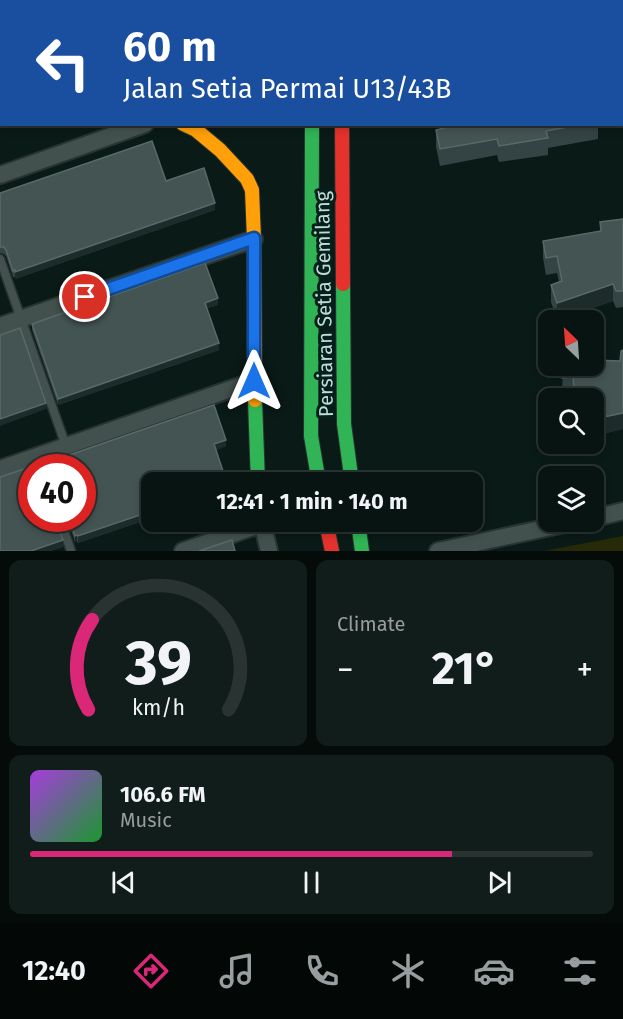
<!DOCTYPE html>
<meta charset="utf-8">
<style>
:root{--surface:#081411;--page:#111d1a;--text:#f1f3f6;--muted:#989e9f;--line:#293331;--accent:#db2777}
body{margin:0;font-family:"Fira Sans",sans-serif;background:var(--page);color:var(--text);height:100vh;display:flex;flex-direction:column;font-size:22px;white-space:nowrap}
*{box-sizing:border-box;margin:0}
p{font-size:20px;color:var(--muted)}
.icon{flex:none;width:33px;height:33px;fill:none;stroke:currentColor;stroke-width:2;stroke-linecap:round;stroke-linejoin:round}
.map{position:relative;height:551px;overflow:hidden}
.drawer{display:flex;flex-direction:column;gap:9px;padding:9px;background:#040b09;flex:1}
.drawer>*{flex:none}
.guide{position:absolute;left:0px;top:0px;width:624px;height:126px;box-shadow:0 3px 9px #0003,0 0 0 2px var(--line);background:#1a4fa0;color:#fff;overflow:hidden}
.needle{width:39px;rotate:335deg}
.tools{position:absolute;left:538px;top:310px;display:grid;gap:12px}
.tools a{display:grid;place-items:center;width:66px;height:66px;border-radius:12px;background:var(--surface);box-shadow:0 3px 9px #0003,0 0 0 2px var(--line);font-size:30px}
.speed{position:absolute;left:18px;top:454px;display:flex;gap:12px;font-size:30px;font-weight:700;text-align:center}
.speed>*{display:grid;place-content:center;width:78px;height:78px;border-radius:50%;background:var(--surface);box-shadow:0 3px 9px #0003,0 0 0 2px var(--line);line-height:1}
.speed .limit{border:9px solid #d22;background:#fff;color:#111}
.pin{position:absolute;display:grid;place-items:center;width:51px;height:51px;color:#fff;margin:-26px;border:3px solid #fff;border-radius:50%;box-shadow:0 2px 6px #0007}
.me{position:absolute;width:66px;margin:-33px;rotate:0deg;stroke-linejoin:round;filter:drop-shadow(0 0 4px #0008)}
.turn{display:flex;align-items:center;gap:21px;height:126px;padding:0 24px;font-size:27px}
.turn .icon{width:78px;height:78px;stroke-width:2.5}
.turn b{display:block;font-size:42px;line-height:51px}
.big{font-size:45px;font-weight:700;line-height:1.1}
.drawer .tile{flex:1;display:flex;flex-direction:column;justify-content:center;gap:9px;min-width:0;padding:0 21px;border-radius:12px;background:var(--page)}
.drawer .dial{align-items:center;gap:0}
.dial svg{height:156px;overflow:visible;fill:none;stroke:var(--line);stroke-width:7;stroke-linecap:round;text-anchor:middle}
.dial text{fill:var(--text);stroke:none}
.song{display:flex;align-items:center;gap:18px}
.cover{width:72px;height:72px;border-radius:9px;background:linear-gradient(135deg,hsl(280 70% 55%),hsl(130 70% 35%))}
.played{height:6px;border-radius:3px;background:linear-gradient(90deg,var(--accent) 75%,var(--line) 75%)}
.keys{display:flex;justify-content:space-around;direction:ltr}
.heat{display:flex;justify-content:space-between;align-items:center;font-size:33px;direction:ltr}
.drawer .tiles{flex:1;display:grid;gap:9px;grid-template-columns:1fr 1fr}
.tile:last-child{grid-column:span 2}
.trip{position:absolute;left:141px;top:472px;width:342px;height:60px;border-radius:12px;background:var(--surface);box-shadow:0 3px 9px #0003,0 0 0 2px var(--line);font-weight:700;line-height:60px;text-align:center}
.menu{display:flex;height:96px;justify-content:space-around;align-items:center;background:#030807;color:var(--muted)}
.menu .icon{width:42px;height:42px}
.menu .on{color:var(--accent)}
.menu b{font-size:27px;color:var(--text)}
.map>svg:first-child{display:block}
.green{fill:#272a08}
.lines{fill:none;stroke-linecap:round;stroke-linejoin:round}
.lane-casing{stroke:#283431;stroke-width:11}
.street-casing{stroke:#283431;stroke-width:20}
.fast-casing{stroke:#283431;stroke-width:16}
.slow-casing{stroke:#283431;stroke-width:16}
.jam-casing{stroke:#283431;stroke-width:16}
.lane{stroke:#43514e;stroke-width:8}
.street{stroke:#43514e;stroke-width:16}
.fast{stroke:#30b455;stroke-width:14}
.slow{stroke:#ff9f0a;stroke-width:14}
.jam{stroke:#e5322d;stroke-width:14}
.wall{fill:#344343}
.shaded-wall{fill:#1d2c2b}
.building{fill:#445453;stroke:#586967;stroke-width:1.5}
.route-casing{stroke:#114b97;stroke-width:15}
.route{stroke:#1a73e8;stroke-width:10}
.labels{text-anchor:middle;stroke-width:6;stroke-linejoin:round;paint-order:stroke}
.street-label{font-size:20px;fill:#c5dad5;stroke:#03211c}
</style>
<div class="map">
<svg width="623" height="551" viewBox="0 0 623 551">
<rect width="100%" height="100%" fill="#0a1a17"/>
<!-- green -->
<polygon class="green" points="623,536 623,551 544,551"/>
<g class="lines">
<!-- lane casing -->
<g class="lane-casing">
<g id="lane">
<polyline points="67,0 68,2"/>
<polyline points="129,0 130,2"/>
<polyline points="85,2 92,0"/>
<polyline points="250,2 251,0"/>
<polyline points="0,259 66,446"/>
<polyline points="39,455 43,468"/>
<polyline points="60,519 71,551"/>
</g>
</g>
<!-- street casing -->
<g class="street-casing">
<g id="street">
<polyline points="0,175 145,124"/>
<polyline points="0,326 254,239"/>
<polyline points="0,469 254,381"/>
<polyline points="594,518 623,511"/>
<polyline points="262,522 269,551"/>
<polyline points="183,551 262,524"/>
<polyline points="438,551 574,522"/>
</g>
</g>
<!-- fast casing -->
<g class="fast-casing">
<g id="fast">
<polyline points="312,0 312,2"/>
<polyline points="342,0 342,2"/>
<polyline points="0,98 2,98"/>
<polyline points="312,124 311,436 319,483"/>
<polyline points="343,284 344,424 352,483"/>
<polyline points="255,400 258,483"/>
<polyline points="358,522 362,551"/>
</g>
</g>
<!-- slow casing -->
<g class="slow-casing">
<polyline id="slow" points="183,124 196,130 220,150 247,179 252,190 254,239 255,400"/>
</g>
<!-- jam casing -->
<g class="jam-casing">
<g id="jam">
<polyline points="342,124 343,284"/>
<polyline points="326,522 332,551"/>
</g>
</g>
<!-- lane -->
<use href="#lane" class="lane"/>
<!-- street -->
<use href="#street" class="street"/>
<!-- fast -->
<use href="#fast" class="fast"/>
<!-- slow -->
<use href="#slow" class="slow"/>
<!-- jam -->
<use href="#jam" class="jam"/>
</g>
<!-- wall -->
<g class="wall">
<polygon points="446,124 598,124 598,139 548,148 548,155 499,162 497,155 440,166 436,147 436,130 446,128"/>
<polygon points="166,181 215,210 15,279 15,277 13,277 6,256 4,254 0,253 0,193"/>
<polygon points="623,219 623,307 616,308 613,301 557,320 551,302 551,285 559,282 557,273 546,275 543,258 543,241 600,232 600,222"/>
<polygon points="218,305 207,308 219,350 58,405 32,330 32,324"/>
<polygon points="563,366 623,429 594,436 594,399 574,399 573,394 562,395"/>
<polygon points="214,405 226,440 226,446 216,450 227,483 152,483 152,518 78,543 77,541 75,542 67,519 82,519 82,468 32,468 32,519 56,519 63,540 63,547 50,551 0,551 0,477 33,466 33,467 38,466 42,468 45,467 49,462"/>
</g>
<!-- shaded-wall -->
<g class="shaded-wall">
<polygon points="415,0 426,0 426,1 415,2"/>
<polygon points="215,203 215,210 15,279 15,272"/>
<polygon points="613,284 613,301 557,320 557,303"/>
<polygon points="218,298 218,305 205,309 205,303"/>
<polygon points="219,343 219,350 58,405 58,399"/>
<polygon points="46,403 46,409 0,426 0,419"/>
<polygon points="623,413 623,429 594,436 594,419"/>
<polygon points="226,440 226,446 214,451 214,444"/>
<polygon points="152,511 152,518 78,543 78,536"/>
<polygon points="77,535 77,541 75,542 75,536"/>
<polygon points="63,540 63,547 50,551 31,551"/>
</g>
<!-- building -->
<g class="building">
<rect x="431" y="0" width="146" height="2"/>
<polygon points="448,124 583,124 546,131 548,138 499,146 497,139 440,149 436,130 448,127"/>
<polygon points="152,141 166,181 204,168 215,203 15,272 15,270 13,271 6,250 4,247 0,247 0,193"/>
<polygon points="623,219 623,291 616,291 613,284 557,303 551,285 562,281 557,256 546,258 543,241 601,231 600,222"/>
<polygon points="205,263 218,298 205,303 219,343 58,399 32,324"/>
<polygon points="20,328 46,403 0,419 0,335"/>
<polygon points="623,350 623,413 594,419 594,399 575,399 573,377 562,378 563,366 594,366 594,360 620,361 621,351"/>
<polygon points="214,405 226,440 214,444 227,483 152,483 152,511 78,536 77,535 75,536 69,519 82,519 82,468 32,468 32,519 56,519 63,540 31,551 0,551 0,477 33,466 33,467 38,466 42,468 45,467 49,462"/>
<polygon points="232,540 235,551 199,551"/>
</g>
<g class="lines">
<!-- route casing -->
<g class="route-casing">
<polyline id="route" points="85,297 254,238 254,381"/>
</g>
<!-- route -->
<use href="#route" class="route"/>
</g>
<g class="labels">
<!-- street labels -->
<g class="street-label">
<text transform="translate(324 304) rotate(-91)" y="7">Persiaran Setia Gemilang</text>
</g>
</g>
</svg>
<div class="tools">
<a><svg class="needle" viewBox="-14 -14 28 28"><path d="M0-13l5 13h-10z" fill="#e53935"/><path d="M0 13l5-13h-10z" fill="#989e9f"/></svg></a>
<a><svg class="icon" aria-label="search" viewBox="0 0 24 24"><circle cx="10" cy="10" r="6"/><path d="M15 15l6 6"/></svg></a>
<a><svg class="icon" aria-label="layers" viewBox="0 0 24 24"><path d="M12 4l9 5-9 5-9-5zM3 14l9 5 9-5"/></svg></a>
</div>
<div class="speed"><div class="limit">40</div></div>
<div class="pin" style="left:85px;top:297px;background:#d93025"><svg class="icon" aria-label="arrive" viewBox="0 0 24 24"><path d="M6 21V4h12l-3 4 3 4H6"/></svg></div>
<svg class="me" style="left:254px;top:381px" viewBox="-20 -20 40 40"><path d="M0-17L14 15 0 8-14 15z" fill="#1a73e8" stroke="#fff" stroke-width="4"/></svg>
<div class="trip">12:41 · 1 min · 140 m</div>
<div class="guide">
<div class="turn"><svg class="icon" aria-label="left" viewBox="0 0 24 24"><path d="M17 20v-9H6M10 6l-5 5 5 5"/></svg><div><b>60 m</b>Jalan Setia Permai U13/43B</div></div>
</div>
</div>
<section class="drawer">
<div class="tiles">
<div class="tile dial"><svg viewBox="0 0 100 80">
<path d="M14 69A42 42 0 1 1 86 69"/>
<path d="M14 69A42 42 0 0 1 16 23" stroke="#db2777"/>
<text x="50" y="56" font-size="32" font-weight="700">39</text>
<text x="50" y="72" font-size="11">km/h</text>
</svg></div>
<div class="tile"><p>Climate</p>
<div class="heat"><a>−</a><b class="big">21°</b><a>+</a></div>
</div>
<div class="tile">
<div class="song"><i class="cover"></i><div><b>106.6 FM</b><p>Music</p></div></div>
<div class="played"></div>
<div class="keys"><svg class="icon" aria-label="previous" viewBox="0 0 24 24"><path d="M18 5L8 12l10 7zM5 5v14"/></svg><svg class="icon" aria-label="pause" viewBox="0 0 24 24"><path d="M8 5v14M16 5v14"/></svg><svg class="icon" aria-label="next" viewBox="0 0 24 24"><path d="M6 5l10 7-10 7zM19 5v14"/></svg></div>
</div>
</div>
</section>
<nav class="menu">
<b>12:40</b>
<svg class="icon on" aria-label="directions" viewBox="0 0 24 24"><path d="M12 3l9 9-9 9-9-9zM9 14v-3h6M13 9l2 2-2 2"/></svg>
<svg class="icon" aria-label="music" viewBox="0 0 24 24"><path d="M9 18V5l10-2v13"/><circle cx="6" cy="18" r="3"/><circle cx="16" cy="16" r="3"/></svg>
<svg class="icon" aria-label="phone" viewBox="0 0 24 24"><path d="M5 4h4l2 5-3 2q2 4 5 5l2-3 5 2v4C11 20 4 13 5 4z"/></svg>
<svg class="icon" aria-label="climate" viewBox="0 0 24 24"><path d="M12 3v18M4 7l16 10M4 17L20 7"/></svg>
<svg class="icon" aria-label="car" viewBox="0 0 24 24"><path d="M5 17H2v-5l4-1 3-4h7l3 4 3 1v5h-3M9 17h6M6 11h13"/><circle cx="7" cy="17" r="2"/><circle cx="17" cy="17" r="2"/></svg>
<svg class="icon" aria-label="filters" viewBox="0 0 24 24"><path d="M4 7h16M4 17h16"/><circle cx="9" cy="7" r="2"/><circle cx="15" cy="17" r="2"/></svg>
</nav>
